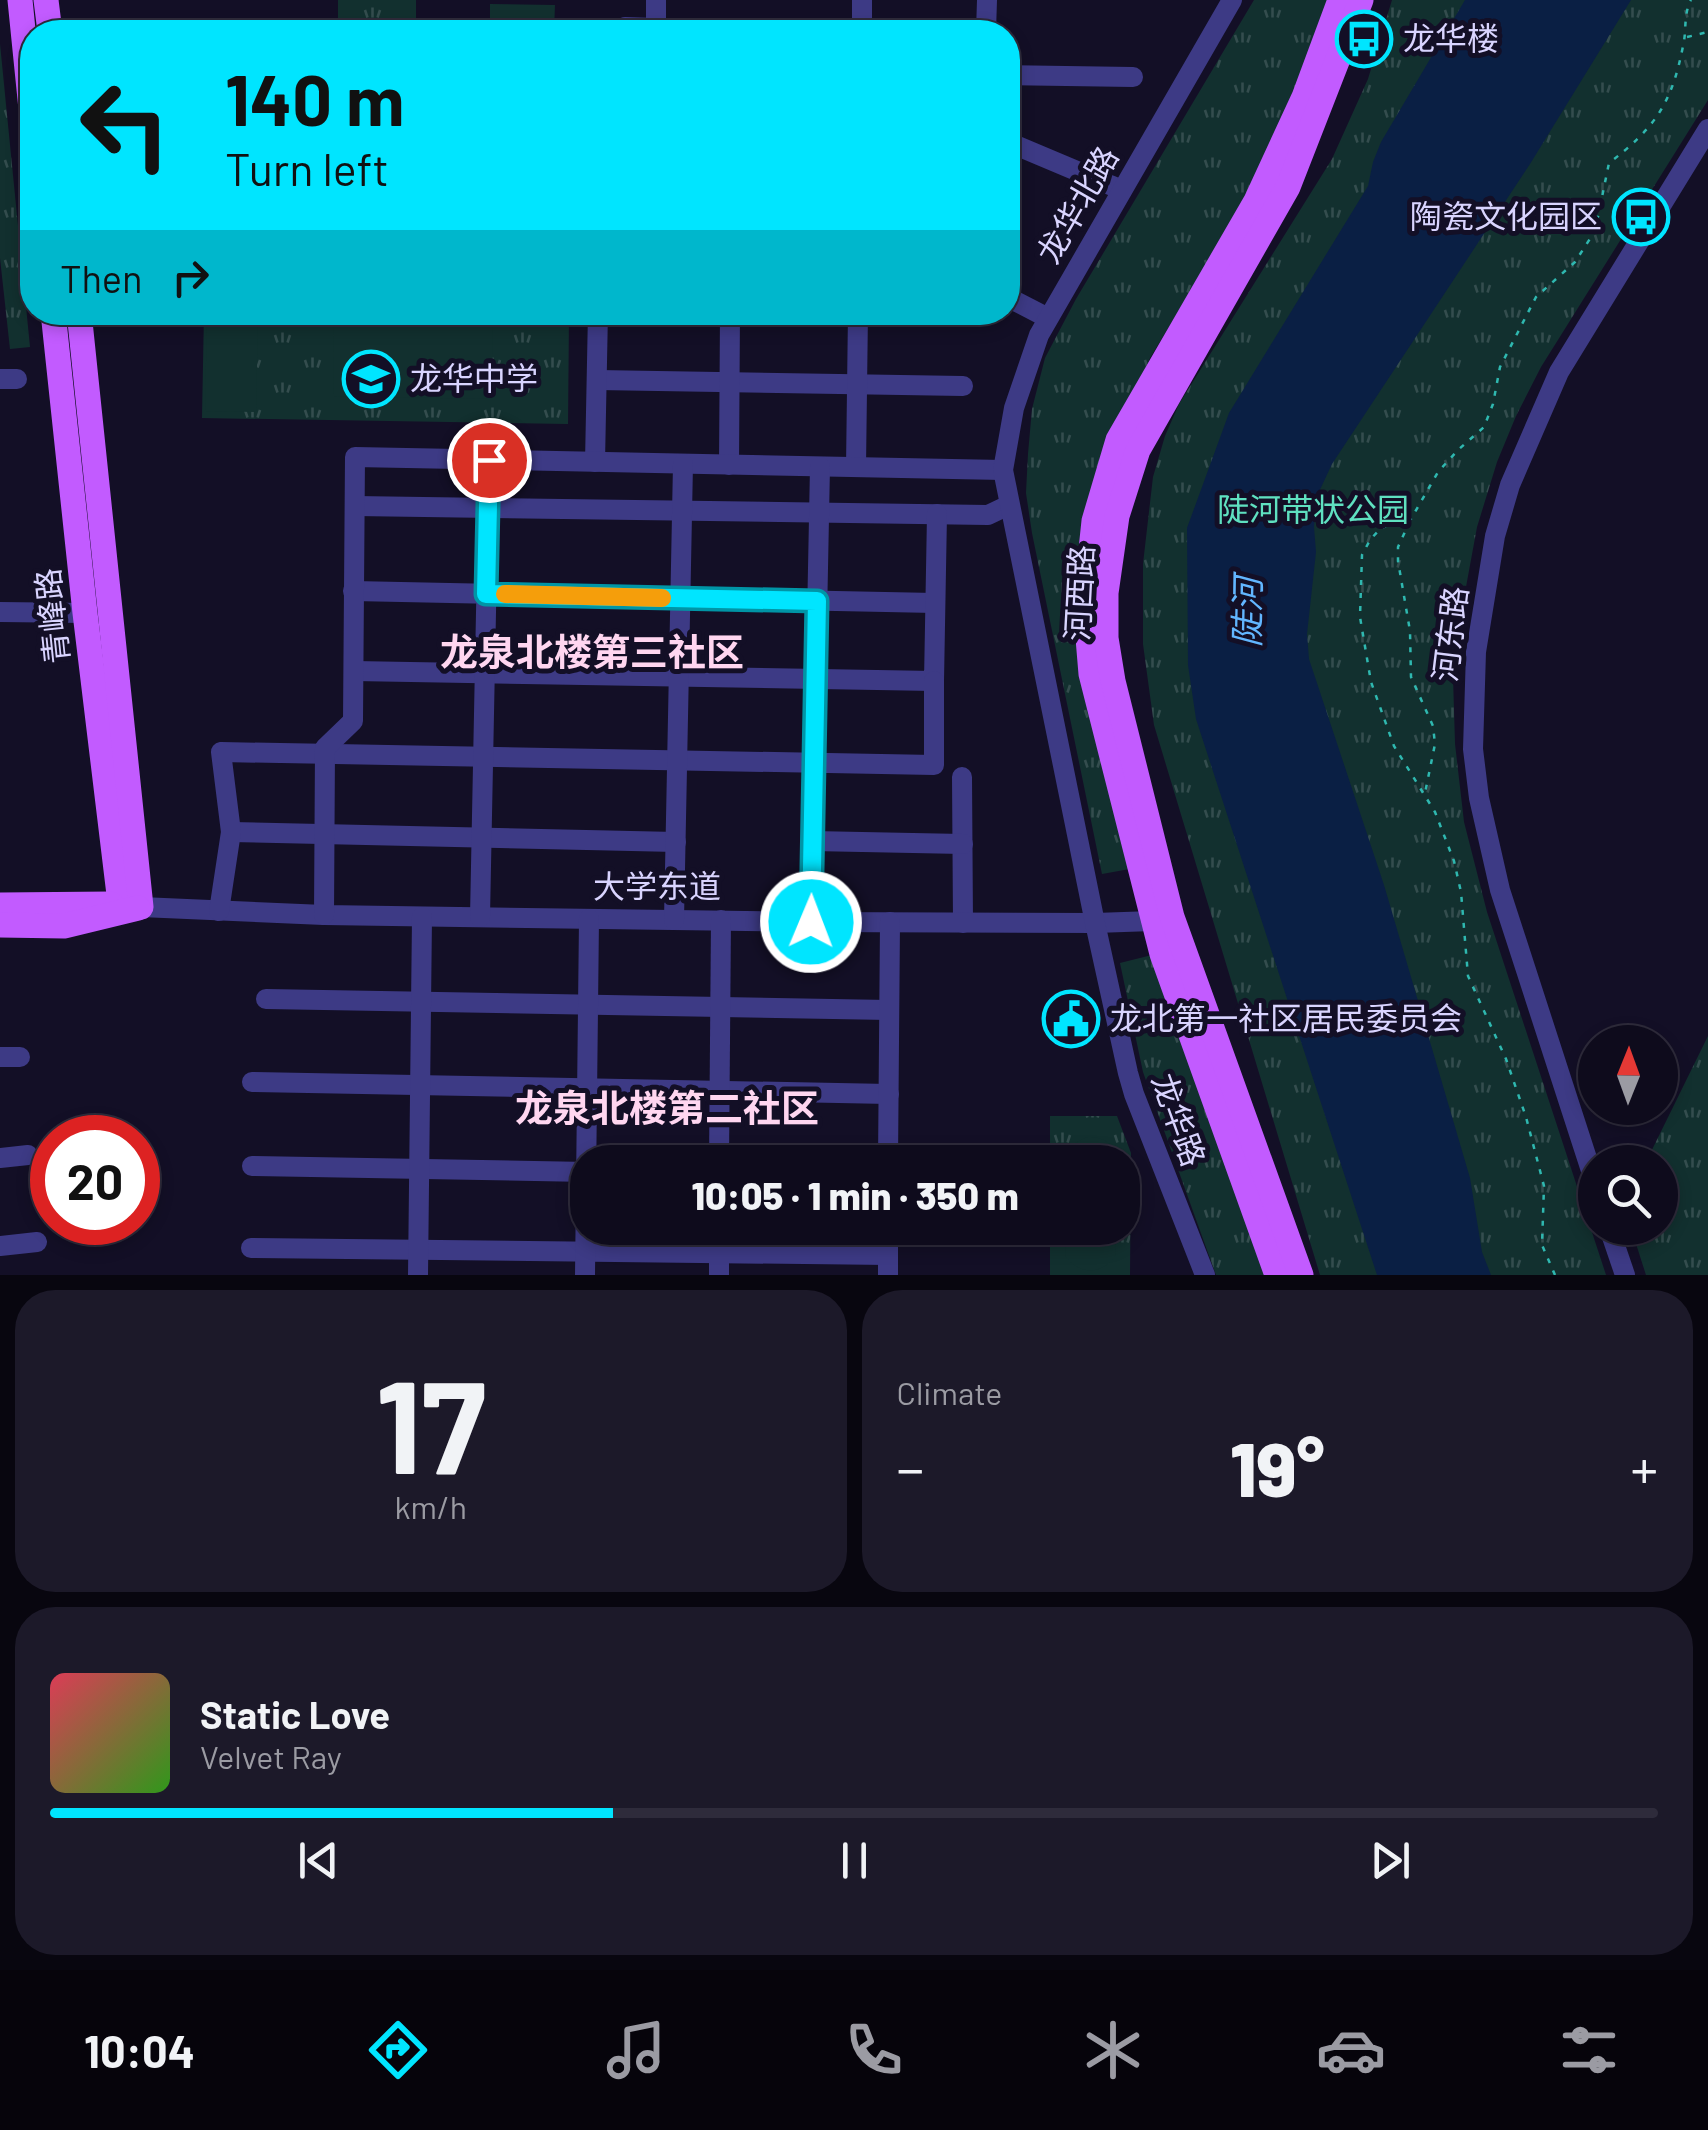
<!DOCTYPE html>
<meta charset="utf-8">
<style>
:root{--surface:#0e0b1c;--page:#1c1929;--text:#f1f3f6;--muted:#9b9ba3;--line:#2e2b3b;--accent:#00e5ff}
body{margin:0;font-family:Barlow,"Noto Sans SC",sans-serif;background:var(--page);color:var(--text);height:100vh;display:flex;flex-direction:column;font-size:38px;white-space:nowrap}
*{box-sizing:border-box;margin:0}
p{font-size:32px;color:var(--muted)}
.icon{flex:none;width:55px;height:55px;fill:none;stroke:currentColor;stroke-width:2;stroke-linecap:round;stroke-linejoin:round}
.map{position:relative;height:1275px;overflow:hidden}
.drawer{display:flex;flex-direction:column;gap:15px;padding:15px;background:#08060f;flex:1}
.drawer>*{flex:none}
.hud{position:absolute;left:20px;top:20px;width:1000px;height:305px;border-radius:40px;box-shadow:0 5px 15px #0003,0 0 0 2px var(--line);background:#00e5ff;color:#111;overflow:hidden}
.needle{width:65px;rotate:1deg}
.tools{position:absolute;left:1578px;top:1025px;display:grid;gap:20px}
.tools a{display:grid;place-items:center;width:100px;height:100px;border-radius:50%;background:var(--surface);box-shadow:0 5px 15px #0003,0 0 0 2px var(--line);font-size:50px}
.speed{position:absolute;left:30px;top:1115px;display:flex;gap:20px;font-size:50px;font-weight:700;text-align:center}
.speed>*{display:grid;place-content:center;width:130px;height:130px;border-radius:50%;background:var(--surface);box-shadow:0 5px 15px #0003,0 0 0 2px var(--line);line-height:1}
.speed .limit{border:15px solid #d22;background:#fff;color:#111}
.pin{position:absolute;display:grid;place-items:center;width:85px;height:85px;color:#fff;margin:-42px;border:5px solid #fff;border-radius:50%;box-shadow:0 2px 10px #0007}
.me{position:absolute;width:110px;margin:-55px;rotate:1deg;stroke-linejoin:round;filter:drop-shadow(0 0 8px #0008)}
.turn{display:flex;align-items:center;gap:35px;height:210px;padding:0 40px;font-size:45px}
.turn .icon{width:130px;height:130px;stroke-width:2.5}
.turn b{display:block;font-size:70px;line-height:85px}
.then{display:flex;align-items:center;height:95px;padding:0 40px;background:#0003;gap:20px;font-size:38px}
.big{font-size:75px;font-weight:800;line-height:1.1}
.drawer .widget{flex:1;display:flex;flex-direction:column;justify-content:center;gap:15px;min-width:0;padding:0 35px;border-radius:40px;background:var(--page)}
.drawer .dial{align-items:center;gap:0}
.dial b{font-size:130px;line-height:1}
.song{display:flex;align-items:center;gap:30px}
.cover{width:120px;height:120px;border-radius:15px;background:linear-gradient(135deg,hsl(350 70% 55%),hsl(110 70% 35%))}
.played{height:10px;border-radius:5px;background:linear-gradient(90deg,var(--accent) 35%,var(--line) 35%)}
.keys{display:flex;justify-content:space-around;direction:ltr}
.heat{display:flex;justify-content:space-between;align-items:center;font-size:55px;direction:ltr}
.drawer .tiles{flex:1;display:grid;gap:15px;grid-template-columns:1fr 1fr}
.widget:last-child{grid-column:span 2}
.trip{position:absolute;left:570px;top:1145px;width:570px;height:100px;border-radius:40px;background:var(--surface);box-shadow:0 5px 15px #0003,0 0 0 2px var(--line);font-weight:800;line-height:100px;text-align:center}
.menu{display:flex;height:160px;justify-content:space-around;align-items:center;background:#06040b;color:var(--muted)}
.menu .icon{width:70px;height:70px}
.menu .current{color:var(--accent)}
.menu b{font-size:45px;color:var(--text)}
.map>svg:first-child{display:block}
.grass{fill:url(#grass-tufts)}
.pitch{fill:#12302f}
.water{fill:#0a1f44}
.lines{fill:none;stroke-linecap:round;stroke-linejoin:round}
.path{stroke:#2fb8b0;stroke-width:2.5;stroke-dasharray:5 8;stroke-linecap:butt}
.minor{stroke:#3d3a85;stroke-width:20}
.major{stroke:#c25bff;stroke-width:25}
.route-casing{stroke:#0095a6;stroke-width:25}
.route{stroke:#00e5ff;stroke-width:18}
.slow{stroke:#f59e0b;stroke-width:18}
.labels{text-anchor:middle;stroke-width:10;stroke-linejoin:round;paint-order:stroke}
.poi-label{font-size:32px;fill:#d9d4ff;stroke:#130f26;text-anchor:start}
.street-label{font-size:32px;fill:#d9d4ff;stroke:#130f26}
.park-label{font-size:32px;fill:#5fe0c0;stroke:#130f26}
.water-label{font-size:35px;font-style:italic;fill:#62b6ff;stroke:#130f26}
.quarter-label{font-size:38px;font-weight:bold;fill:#ffd6f0;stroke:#130f26}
</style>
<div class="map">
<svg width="1708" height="1275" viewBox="0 0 1708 1275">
<defs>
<pattern id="grass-tufts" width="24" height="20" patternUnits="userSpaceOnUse" patternTransform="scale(2.5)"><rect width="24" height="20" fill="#12302f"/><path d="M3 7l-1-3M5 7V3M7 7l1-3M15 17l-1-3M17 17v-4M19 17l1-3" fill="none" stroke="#344d4e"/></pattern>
</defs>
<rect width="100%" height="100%" fill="#130f26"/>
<!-- grass -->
<g class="grass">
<rect x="338" y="0" width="78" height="32"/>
<polygon points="1254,0 1334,0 1260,176 1150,358 1098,472 1135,868 1102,874 1032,533 1026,493 1028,454 1032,409 1045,358 1076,299"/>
<polygon points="1392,0 1708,0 1708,100 1541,367 1516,416 1497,462 1477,527 1461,614 1453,677 1455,744 1464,822 1487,912 1606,1275 1320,1275 1154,725 1143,644 1143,564 1153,477 1165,436 1179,404 1332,159 1368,79"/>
<polygon points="0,44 30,347 10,349 0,258"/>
<polygon points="204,313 569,313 568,424 202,418"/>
<polygon points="1156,954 1267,1275 1216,1275 1143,1072 1120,963"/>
<polygon points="1708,1036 1708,1275 1646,1275 1631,1228 1660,1228 1660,1162 1646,1162"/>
<polygon points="1050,1116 1117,1116 1131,1153 1130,1275 1050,1275 1050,1228 1122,1228 1122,1162 1050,1162"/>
</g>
<!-- pitch -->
<g class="pitch">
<polygon points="490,4 555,5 554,32 490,32"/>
<polygon points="207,313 258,313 256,412 205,411"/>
<polygon points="334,313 493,313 492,399 333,396"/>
<path d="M1088,1137c17,0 29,8 30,25h-53c1,-13 10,-21 23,-25z"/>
<path d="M1064,1228h53l-2,28c-13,19 -35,19 -49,1z"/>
</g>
<!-- water -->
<polygon class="water" points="1465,0 1631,0 1530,164 1332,464 1317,496 1314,527 1316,552 1307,634 1309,659 1384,885 1470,1178 1482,1252 1491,1275 1377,1275 1196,719 1188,665 1187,528 1229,413 1368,186 1373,162 1381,142"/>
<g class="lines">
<!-- path -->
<g class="path">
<polyline points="1687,37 1708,32"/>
<polyline points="1410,521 1398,547 1398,561 1410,631 1411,677 1433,726 1435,744 1425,793"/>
<path d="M1555,1275l-13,-30 2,-59 -18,-69 -20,-58 -38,-83 -7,-84 -7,-31 -19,-49 -41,-66 -23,-64 -11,-65 2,-62 8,-15 10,-11 19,-10h12l27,-47 20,-22 26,-23 9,-23 7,-37 36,-70 39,-35 20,-31 14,-68c46,-35 63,-60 74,-117 4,-16 0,-31 8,-46"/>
</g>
<!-- minor -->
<g class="minor">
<polyline points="656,28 733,29 742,32"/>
<polyline points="615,32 625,27 656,28 656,0"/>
<polyline points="862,32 862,0"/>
<polyline points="986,32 987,0"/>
<polyline points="1008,75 1133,77"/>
<polyline points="1008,142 1122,190"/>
<polyline points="1008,300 1013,300 1048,318"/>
<polyline points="0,379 17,379"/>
<polyline points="597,380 963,386"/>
<polyline points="595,462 598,312"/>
<polyline points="729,465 730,312"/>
<polyline points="856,467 858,312"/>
<polyline points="355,506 988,515 1009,505"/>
<polyline points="353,591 935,603"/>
<polyline points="0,612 85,613"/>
<polyline points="354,671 934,681 937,514"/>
<polyline points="962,777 963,923"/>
<polyline points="231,832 676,842"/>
<polyline points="812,841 963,844"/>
<polyline points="141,907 324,915 811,922 1095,923 1153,921 1168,918"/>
<polyline points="219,911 231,832 221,752 934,765 934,681"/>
<polyline points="324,915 325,748 353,721 355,457 1003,470"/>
<polyline points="480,917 489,460"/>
<polyline points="674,920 683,464"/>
<polyline points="811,922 820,467"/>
<polyline points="266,999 889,1010"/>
<polyline points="0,1057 20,1057"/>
<polyline points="252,1082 889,1094"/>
<polyline points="0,1158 28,1155"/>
<polyline points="719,1162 721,920"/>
<polyline points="888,1162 890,922"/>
<polyline points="252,1166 588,1172"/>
<polyline points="1595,1183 1500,890 1479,798 1473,749 1476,652 1495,536 1510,485 1559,372 1708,129"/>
<polyline points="1609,1228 1625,1275"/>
<polyline points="0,1246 37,1242"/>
<polyline points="251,1248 888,1255"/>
<polyline points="418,1275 422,917"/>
<polyline points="585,1275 589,919"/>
<polyline points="719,1275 719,1228"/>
<polyline points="888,1275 888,1228"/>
<polyline points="1205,1275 1134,1094 1128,1073 1095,923 1003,470 1014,408 1039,335 1232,0"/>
</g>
<!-- major -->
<g class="major">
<polyline points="20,0 32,119"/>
<polyline points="46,0 50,32"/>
<polyline points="53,312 85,613 121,911"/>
<polyline points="79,312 141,907"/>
<polyline points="0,905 111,904"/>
<polyline points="0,925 64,926 138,908"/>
<polyline points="1277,1275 1162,954 1091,674 1087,626 1088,578 1094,521 1118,440 1256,201 1304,97 1340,0"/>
<polyline points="1301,1275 1172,917 1113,681 1106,638 1106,593 1117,516 1138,450 1288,187 1361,0"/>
</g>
</g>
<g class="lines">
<!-- route casing -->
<g class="route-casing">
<polyline id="route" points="489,460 486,594 817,601 811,922"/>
</g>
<!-- route -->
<use href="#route" class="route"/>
<!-- slow -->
<polyline class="slow" points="505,594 662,598"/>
</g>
<!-- icons -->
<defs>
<g id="bus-ring" transform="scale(2.875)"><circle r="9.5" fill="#130f26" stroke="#00e5ff" stroke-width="1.5"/><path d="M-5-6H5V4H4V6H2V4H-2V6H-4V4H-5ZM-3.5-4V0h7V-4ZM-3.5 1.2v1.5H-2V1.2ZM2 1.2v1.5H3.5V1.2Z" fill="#00e5ff"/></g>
<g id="school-ring" transform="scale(2.875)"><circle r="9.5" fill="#130f26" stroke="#00e5ff" stroke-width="1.5"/><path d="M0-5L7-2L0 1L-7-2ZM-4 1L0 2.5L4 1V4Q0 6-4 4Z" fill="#00e5ff"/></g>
<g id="civic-ring" transform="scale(2.875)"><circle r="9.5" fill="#130f26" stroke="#00e5ff" stroke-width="1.5"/><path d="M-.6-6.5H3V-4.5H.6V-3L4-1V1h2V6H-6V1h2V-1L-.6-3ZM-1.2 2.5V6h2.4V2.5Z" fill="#00e5ff"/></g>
</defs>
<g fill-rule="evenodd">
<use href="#bus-ring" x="1364" y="39"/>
<use href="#bus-ring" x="1641" y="217"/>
<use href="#school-ring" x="371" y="379"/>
<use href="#civic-ring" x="1071" y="1019"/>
</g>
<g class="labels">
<!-- poi labels -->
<g class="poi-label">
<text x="1403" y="50">龙华楼</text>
<text x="1602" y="228" text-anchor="end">陶瓷文化园区</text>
<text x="410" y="390">龙华中学</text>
<text x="1110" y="1030">龙北第一社区居民委员会</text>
</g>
<!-- street labels -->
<g class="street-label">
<text transform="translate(1078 205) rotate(-60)" y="11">龙华北路</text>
<text transform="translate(1080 593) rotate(-87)" y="11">河西路</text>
<text transform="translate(53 616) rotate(-96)" y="11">青峰路</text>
<text transform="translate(1451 634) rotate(-83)" y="11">河东路</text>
<text x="657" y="898">大学东道</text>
<text transform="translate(1178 1120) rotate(70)" y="11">龙华路</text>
</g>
<!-- park labels -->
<g class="park-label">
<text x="1313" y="521">陡河带状公园</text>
</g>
<!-- water labels -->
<g class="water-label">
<text transform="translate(1248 612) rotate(-89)" y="12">陡河</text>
</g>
<!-- quarter labels -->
<g class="quarter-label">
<text x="592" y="666">龙泉北楼第三社区</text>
<text x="667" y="1122">龙泉北楼第二社区</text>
</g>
</g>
</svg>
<div class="tools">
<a><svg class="needle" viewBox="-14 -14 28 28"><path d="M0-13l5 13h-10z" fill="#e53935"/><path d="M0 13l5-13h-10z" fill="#9b9ba3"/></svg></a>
<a><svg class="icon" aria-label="search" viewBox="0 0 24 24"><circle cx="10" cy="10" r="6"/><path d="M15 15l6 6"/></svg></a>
</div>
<div class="speed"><div class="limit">20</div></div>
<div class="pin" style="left:489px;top:460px;background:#d93025"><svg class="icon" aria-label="arrive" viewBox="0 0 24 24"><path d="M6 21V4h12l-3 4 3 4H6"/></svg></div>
<svg class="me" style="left:811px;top:922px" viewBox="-20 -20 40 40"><circle r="17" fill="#00e5ff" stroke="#fff" stroke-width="3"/><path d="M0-11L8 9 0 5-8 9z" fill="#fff"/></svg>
<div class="trip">10:05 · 1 min · 350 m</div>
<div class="hud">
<div class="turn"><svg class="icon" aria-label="left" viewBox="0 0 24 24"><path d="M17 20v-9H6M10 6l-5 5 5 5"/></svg><div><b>140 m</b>Turn left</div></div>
<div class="then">Then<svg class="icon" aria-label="right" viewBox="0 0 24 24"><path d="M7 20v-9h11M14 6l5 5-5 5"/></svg></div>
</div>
</div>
<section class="drawer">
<div class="tiles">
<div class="widget dial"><b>17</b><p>km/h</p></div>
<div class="widget"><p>Climate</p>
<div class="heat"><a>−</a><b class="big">19°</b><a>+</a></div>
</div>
<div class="widget">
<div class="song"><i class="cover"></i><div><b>Static Love</b><p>Velvet Ray</p></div></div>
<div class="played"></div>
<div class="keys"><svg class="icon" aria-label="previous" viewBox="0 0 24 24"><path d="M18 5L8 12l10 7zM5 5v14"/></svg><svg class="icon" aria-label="pause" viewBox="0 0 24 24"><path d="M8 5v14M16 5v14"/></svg><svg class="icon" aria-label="next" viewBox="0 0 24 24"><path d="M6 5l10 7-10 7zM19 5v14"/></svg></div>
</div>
</div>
</section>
<nav class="menu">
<b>10:04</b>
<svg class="icon current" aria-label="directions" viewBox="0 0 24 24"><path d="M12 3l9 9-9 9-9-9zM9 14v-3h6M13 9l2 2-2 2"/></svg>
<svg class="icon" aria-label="music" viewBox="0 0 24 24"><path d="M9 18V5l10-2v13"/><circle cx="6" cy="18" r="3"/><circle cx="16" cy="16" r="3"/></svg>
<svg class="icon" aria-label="phone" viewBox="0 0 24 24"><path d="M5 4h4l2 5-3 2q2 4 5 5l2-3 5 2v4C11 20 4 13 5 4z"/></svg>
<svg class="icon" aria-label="climate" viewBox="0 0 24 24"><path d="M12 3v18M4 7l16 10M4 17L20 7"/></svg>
<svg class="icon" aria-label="car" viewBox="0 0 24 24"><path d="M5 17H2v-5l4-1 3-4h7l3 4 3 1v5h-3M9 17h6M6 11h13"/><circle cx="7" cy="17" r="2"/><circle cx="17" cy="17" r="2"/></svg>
<svg class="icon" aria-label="filters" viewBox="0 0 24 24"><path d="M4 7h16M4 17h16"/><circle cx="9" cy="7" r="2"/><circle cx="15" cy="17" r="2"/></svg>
</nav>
